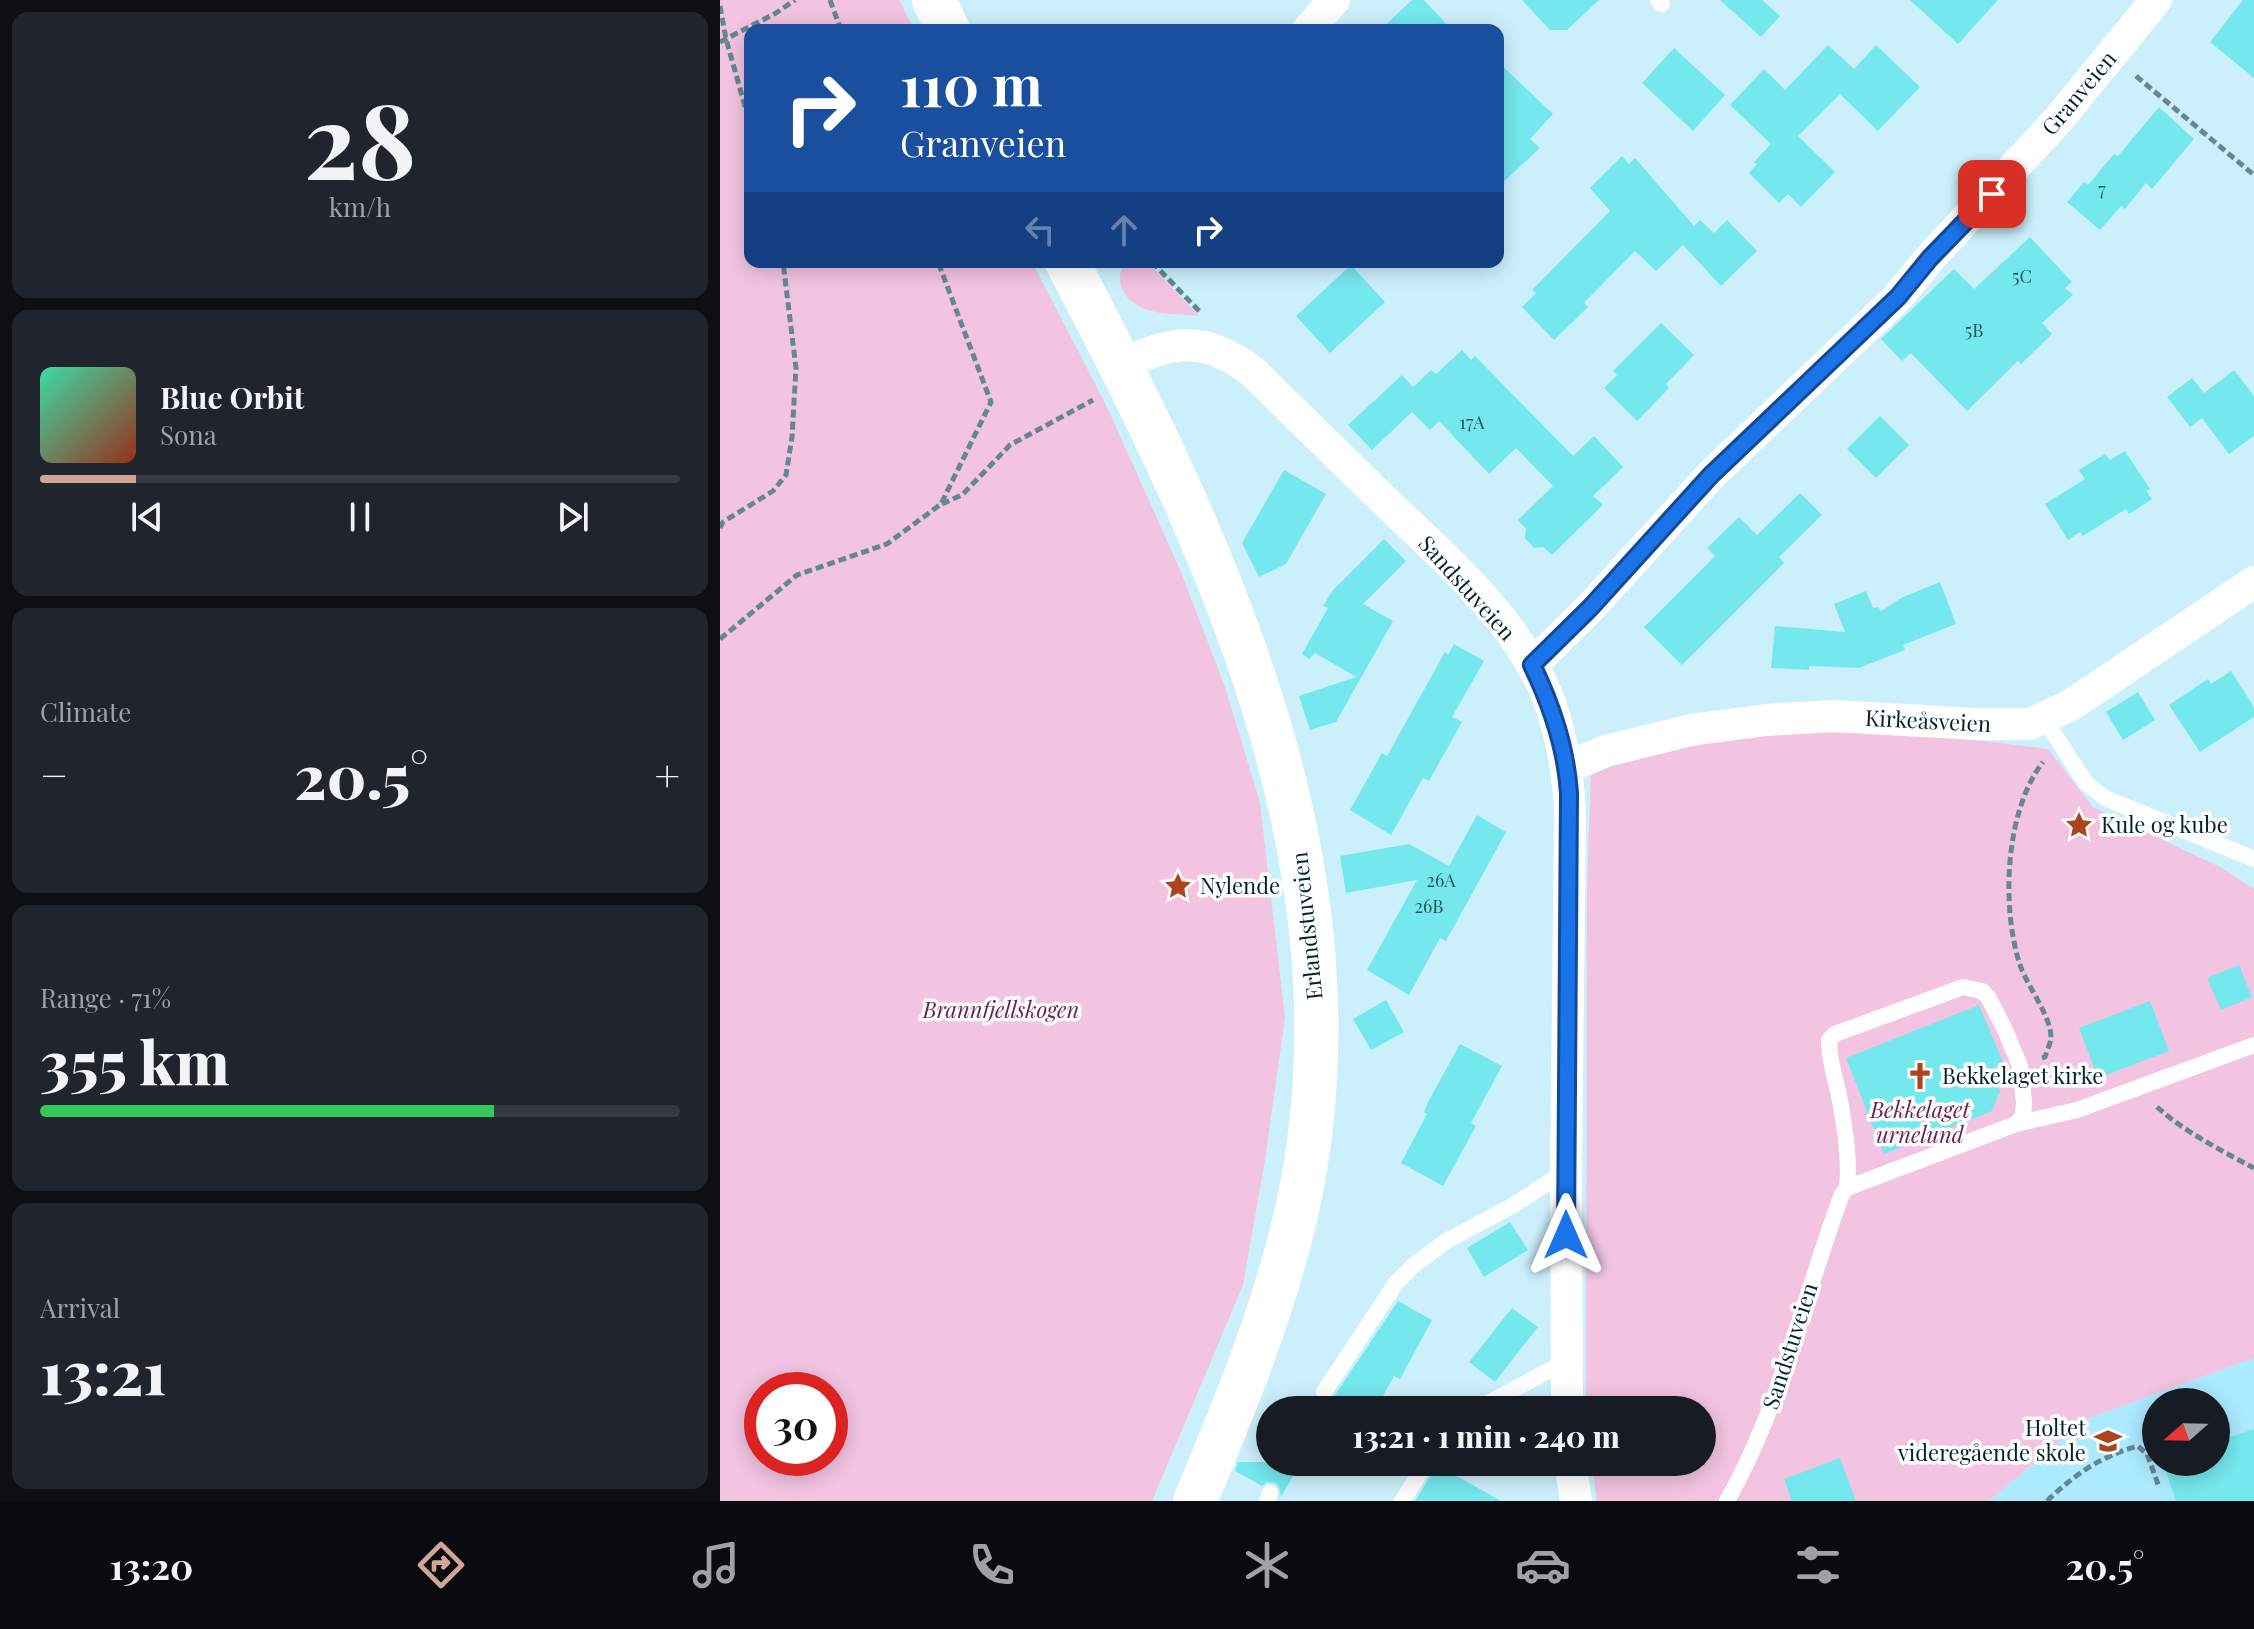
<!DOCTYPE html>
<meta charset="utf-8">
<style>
:root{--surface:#171b24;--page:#20242c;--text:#f1f3f6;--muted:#9ea1a6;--line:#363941;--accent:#d2a595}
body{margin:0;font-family:"Playfair Display",serif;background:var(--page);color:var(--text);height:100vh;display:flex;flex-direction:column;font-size:30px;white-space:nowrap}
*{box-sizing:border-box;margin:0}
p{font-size:26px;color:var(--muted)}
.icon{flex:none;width:44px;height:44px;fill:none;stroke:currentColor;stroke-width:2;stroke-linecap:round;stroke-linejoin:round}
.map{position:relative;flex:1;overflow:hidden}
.side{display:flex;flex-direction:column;gap:12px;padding:12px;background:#0d0f14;width:720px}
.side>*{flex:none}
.guide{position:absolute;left:24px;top:24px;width:760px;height:244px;border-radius:16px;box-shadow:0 4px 20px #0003;background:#1a4fa0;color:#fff;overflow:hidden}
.needle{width:52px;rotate:250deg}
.tools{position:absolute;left:1422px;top:1388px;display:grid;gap:16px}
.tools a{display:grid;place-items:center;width:88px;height:88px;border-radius:50%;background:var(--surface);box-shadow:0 4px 20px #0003;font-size:40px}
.speed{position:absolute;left:24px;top:1372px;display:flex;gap:16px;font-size:40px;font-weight:700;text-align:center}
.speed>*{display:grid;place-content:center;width:104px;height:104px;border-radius:50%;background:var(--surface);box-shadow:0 4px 20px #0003;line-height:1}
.speed .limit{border:12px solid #d22;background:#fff;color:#111}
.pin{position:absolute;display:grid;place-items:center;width:68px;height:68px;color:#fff;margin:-34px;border-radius:16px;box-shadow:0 4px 12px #0006}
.me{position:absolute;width:88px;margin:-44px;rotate:0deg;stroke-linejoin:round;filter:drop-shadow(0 0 6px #0008)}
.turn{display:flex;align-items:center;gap:28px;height:168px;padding:0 24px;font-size:36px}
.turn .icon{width:104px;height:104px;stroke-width:2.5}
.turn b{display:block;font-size:56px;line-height:68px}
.lanes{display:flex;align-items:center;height:76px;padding:0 24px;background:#0003;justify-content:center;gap:40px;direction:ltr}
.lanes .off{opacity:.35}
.big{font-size:60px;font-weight:800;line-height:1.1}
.side .card{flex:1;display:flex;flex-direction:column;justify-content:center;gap:12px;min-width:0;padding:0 28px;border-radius:16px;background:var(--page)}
.side .dial{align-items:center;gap:0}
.dial b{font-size:104px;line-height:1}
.song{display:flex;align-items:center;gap:24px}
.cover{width:96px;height:96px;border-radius:12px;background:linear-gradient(135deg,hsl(160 70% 55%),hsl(10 70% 35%))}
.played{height:8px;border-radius:4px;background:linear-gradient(90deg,var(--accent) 15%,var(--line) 15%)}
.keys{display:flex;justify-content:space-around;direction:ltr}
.heat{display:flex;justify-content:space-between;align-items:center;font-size:44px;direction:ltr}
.charge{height:12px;border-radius:6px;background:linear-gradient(90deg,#34c759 71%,var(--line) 0)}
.trip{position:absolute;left:536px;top:1396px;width:460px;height:80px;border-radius:40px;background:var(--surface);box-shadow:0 4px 20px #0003;font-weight:800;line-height:80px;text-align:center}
.tab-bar{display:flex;height:128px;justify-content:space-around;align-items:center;background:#090b0e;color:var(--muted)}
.tab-bar .icon{width:56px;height:56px}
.tab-bar .on{color:var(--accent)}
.tab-bar b{font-size:36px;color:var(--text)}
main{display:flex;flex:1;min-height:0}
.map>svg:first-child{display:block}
.built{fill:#aceaff;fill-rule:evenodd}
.green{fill:#f2c4e2;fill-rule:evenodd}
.building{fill:#75e8ee}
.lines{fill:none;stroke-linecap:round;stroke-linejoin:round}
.path{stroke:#648792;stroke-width:5;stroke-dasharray:8 4;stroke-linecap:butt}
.lane{stroke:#fff;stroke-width:16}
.street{stroke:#fff;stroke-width:32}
.secondary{stroke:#fff;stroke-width:44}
.route-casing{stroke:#114b97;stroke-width:20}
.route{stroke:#1a73e8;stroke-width:14}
.labels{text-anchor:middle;stroke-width:7;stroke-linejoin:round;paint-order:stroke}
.number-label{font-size:18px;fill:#1f555e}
.street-label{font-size:22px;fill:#02242e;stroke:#fff}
.poi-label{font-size:22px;fill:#02242e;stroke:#fff;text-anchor:start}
.park-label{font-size:22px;font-style:italic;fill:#6a2357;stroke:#fff}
</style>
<main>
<section class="side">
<div class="card dial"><b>28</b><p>km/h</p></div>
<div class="card">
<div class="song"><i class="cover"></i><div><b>Blue Orbit</b><p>Sona</p></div></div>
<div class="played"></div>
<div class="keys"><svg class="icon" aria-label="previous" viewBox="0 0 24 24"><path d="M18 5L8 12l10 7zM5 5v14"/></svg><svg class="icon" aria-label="pause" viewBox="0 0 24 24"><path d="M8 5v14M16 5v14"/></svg><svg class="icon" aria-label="next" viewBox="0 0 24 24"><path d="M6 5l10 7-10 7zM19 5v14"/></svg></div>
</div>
<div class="card"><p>Climate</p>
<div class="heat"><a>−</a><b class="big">20.5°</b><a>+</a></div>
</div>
<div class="card"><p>Range · 71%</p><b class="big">355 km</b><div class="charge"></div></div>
<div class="card"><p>Arrival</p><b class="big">13:21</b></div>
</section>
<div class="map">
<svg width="1534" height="1501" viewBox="0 0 1534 1501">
<rect width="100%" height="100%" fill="#cbf0fc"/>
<!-- built -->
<path class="built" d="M1534,1358v143h-265l97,-82zM1436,1402h60v60h-60z"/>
<!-- green -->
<g class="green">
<path d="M0,0h179l15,30h-164v232h282l75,145 74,165 44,115 35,116 25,215 -20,142 -22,125 -91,216h-432zM110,1390v68h-68v-68z"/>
<path d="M405,262h22l52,54c-17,-2 -36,-1 -51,-6 -22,-6 -36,-28 -23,-48z"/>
<polygon points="1099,721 1328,749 1373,807 1500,867 1534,889 1534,1358 1366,1419 1269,1501 877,1501 872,1462 982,1462 982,1410 866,1410 867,892 871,766"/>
</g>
<!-- building -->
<g class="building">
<polygon points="692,0 704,0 732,30 660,30"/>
<polygon points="802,0 879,0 847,30 830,30"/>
<polygon points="1000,0 1042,0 1060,16 1041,37"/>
<polygon points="1190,0 1278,0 1238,44"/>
<polygon points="1523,0 1534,0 1534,78 1490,42"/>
<polygon points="1108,45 1134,69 1156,45 1200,87 1158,131 1120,94 1078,136 1115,172 1081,207 1068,194 1059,203 1029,173 1037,164 1034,162 1051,144 1010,105 1044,69 1065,90"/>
<polygon points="954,48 1005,95 973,131 922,83"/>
<polygon points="778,62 833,114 810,139 820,148 778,187"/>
<polygon points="1439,107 1474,139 1432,189 1426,183 1405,209 1401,206 1380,230 1347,202 1364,182 1368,185 1394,154 1398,156"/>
<polygon points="902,156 909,164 915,158 974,226 980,220 994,233 1007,220 1037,251 1001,286 963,245 936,271 915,251 864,303 868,307 834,340 802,307 816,293 812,290 890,211 870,188"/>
<polygon points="1310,237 1352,282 1345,288 1353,295 1322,323 1332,334 1301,364 1298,361 1247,411 1191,353 1182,361 1161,339 1234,269 1254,289"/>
<polygon points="631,265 665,302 610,353 576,316"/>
<polygon points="941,323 974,355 946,384 949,388 917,421 884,388 897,375 893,371"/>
<polygon points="742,350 751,360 755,356 853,456 874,436 903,467 873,496 883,505 832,555 823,547 814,548 805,538 806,529 798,520 833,486 796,448 769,474 719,421 710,430 692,412 652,450 628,425 682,375 693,387 711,370 716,374"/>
<polygon points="1514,370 1534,396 1534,436 1509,454 1482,418 1470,427 1447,397 1472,378 1484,393"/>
<polygon points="1160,416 1189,445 1156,478 1127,449"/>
<polygon points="1405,451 1430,489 1426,491 1432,499 1409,514 1406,509 1363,536 1360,532 1348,540 1325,504 1365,479 1359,470 1385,454 1390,460"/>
<polygon points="564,470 606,494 566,564 539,577 522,543"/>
<polygon points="1080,493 1102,515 1059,557 1064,563 962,665 924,627 995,556 987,548 1019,517 1037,535"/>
<polygon points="664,539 686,561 643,604 673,621 616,722 590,730 579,696 636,677 595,653 589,659 582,654 608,608 603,606 613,590"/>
<polygon points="1220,582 1236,624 1183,645 1185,650 1139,668 1089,666 1089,670 1051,668 1055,626 1125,632 1114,604 1146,591 1153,608 1158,607 1161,611 1183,597"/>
<polygon points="734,644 764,661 732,717 742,722 709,781 703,778 671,835 630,810 662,753 667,756 725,652 728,655"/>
<polygon points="1511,671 1534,707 1534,717 1480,752 1449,705 1488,679 1491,684"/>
<polygon points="1418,692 1435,720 1403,740 1386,712"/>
<polygon points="757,815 786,832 726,941 720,938 689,995 647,970 697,880 626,893 620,856 689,844 729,866"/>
<polygon points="1519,965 1532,997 1501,1010 1487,978"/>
<polygon points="666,1000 684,1032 651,1050 633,1019"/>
<polygon points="1430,1001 1449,1051 1378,1078 1359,1028"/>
<polygon points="1259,1005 1284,1064 1271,1069 1280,1091 1272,1111 1164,1154 1126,1058"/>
<polygon points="740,1044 782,1066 751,1123 756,1126 723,1186 681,1163 707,1114 704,1112 708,1102"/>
<polygon points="790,1222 808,1250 764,1277 747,1248"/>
<polygon points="678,1301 712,1320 680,1379 674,1376 655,1410 599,1410 603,1403 613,1398"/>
<polygon points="792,1308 818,1327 775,1382 749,1362"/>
<polygon points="1534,1429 1534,1501 1456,1501 1443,1462 1496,1462 1496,1442"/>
<polygon points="1120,1458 1136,1501 1072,1501 1064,1479"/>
<polygon points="518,1462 581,1462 561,1497 559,1487 555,1483 547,1482 542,1486 515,1471"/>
<polygon points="717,1465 781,1501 695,1501"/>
</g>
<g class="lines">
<!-- path -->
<g class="path">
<polyline points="110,0 121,30"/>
<polyline points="0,6 6,39 30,124"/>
<polyline points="0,42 56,13 75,0"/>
<polyline points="1416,76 1534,175"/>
<polyline points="432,262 481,313"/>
<polyline points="222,504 242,495 290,445 373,400"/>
<polyline points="0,528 3,522 53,491 66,475 72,437 76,368 63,262"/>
<polyline points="0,639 77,575 167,544 221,504 271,402 218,262"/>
<path d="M1322,1058l3,-1c2,-6 5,-13 6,-18 1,-22 -24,-53 -31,-74 -19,-58 -15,-154 23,-203"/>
<path d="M1437,1107c28,25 63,43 97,61"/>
<path d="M1327,1501c27,-26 54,-45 91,-55l9,8 12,33"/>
</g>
<!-- lane -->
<g class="lane">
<polyline points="938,0 942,4"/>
<polyline points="1324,719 1366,783 1385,798 1534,859"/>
<path d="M1127,1188c3,-29 -2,-58 -7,-87 -4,-21 -11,-40 -11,-61l6,-6 128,-47 19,4 6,6 17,33 15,36 4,36 -1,14 -7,8"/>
<polyline points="604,1392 676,1283 695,1264 728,1240 792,1206 846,1171"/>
<polyline points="755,1410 845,1362"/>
<polyline points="547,1501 550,1493"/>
<polyline points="682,1501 707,1462"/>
<path d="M1007,1501c54,-95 77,-205 115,-307l5,-6 169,-64 61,-14 177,-65"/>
</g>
<!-- street -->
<g class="street">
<polyline points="588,30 614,0"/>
<path d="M401,365c51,-25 85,-30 132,7 45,45 91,89 136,133 60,57 132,119 161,198 13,38 19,74 20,114l-4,354 1,239"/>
<polyline points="812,665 870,608 991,475 1178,297 1210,258 1338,120 1436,0"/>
<polyline points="848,767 886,751 971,730 1046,720 1113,716 1257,724 1310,724 1351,705 1534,582"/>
<polyline points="850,1462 856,1501"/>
</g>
<!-- secondary -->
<g class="secondary">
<polyline points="214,0 228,30"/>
<path d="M347,262c153,290 304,612 230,948 -23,101 -62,196 -102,291"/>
</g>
</g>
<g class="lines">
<!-- route casing -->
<g class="route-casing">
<path id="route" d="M846,1235l3,-442c-3,-45 -17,-87 -37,-128l58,-57 121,-133 187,-178 32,-39 62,-64"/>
</g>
<!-- route -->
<use href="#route" class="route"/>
</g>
<!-- icons -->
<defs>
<g id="sight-bare" transform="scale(2.16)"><path d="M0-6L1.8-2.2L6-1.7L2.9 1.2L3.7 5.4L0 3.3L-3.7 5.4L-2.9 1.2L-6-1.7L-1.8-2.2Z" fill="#ac451e" stroke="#fff" stroke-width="2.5" paint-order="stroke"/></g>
<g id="church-bare" transform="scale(2.16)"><path d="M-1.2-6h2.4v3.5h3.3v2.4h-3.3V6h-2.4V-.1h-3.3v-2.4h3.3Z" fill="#ac451e" stroke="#fff" stroke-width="2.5" paint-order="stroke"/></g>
<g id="school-bare" transform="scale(2.16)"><path d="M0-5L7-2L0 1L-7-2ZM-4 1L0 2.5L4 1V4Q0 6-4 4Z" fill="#ac451e" stroke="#fff" stroke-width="2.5" paint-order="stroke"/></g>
</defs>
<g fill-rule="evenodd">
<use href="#sight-bare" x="1359" y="825"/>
<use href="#sight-bare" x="458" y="886"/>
<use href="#church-bare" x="1200" y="1076"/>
<use href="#school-bare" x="1388" y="1441"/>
</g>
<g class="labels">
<!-- number labels -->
<g class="number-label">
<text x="1382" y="196">7</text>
<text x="1302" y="283">5C</text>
<text x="1254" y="337">5B</text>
<text x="752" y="429">17A</text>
<text x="721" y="887">26A</text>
<text x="709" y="913">26B</text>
</g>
<!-- street labels -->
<g class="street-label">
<text transform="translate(1359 93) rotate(-50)" y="8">Granveien</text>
<text transform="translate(747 588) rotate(48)" y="8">Sandstuveien</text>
<text transform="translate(1208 721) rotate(3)" y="8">Kirkeåsveien</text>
<text transform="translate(587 926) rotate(-96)" y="8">Erlandstuveien</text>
<text transform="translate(1070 1346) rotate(-72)" y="8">Sandstuveien</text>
</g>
<!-- poi labels -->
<g class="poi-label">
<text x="1381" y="833">Kule og kube</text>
<text x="480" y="894">Nylende</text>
<text x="1222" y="1084">Bekkelaget kirke</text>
<text x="1366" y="1436" text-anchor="end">Holtet<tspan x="1366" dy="25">videregående skole</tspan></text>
</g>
<!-- park labels -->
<g class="park-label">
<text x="281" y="1018">Brannfjellskogen</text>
<text x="1200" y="1118">Bekkelaget<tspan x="1200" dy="25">urnelund</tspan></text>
</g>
</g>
</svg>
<div class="tools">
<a><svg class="needle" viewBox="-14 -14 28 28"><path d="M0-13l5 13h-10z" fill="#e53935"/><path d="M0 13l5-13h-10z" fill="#9ea1a6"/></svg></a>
</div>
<div class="speed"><div class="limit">30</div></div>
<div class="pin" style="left:1272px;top:194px;background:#d93025"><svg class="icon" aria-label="arrive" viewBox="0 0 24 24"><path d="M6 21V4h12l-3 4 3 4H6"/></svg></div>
<svg class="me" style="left:846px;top:1235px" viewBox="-20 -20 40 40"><path d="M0-17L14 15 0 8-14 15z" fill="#1a73e8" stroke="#fff" stroke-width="4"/></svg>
<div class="trip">13:21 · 1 min · 240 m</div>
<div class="guide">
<div class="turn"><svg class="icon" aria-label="right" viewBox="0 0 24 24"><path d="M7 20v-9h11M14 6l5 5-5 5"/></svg><div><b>110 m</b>Granveien</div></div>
<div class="lanes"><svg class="icon off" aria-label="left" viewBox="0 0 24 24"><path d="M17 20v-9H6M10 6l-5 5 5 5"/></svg><svg class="icon off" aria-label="ahead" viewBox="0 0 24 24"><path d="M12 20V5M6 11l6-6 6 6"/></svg><svg class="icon" aria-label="right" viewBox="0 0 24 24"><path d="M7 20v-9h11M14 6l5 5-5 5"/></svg></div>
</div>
</div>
</main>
<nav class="tab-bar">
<b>13:20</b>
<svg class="icon on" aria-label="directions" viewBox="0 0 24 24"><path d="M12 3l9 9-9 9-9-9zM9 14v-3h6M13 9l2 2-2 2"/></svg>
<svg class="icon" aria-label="music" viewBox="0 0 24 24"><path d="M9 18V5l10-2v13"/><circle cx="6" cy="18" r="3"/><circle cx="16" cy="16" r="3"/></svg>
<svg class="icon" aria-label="phone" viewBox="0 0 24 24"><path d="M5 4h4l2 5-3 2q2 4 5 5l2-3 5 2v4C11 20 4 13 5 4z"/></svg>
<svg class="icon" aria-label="climate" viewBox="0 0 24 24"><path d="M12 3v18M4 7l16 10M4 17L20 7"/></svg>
<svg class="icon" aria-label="car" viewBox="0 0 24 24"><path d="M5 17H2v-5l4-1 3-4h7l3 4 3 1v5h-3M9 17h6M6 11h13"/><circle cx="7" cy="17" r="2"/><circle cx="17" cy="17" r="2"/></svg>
<svg class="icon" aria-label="filters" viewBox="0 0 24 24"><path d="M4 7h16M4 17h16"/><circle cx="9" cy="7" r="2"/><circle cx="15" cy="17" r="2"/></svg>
<b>20.5°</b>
</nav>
